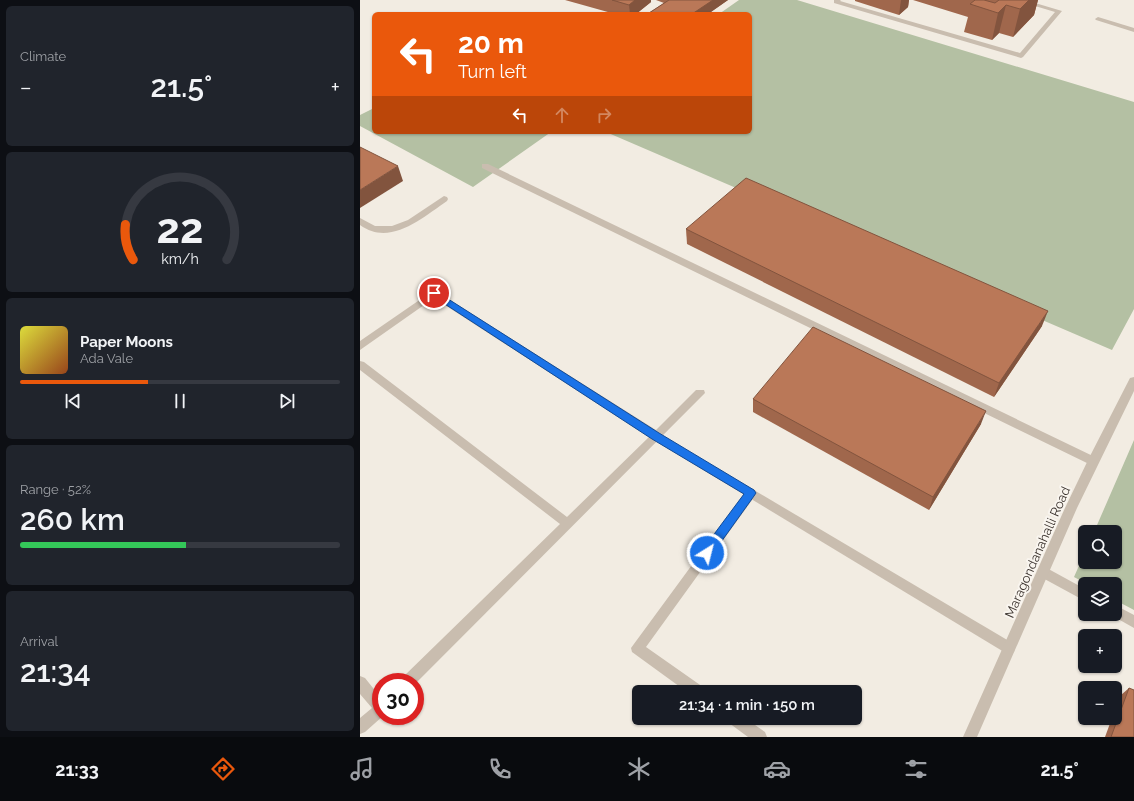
<!DOCTYPE html>
<meta charset="utf-8">
<style>
:root{--surface:#171b24;--page:#20242c;--text:#f1f3f6;--muted:#9ea1a6;--line:#363941;--accent:#ea580c}
body{margin:0;font-family:Raleway,sans-serif;background:var(--page);color:var(--text);height:100vh;display:flex;flex-direction:column;font-size:15px;white-space:nowrap}
*{box-sizing:border-box;margin:0}
p{font-size:13px;color:var(--muted)}
.icon{flex:none;width:22px;height:22px;fill:none;stroke:currentColor;stroke-width:2;stroke-linecap:round;stroke-linejoin:round}
.map{position:relative;flex:1;overflow:hidden}
.sheet{display:flex;flex-direction:column;gap:6px;padding:6px;background:#0d0f14;width:360px}
.sheet>*{flex:none}
.guide{position:absolute;left:12px;top:12px;width:380px;height:122px;border-radius:6px;box-shadow:0 1px 3px #0004;background:#ea580c;color:#fff;overflow:hidden}
.buttons{position:absolute;left:718px;top:525px;display:grid;gap:8px}
.buttons a{display:grid;place-items:center;width:44px;height:44px;border-radius:6px;background:var(--surface);box-shadow:0 1px 3px #0004;font-size:20px}
.speed{position:absolute;left:12px;top:673px;display:flex;gap:8px;font-size:20px;font-weight:700;text-align:center}
.speed>*{display:grid;place-content:center;width:52px;height:52px;border-radius:50%;background:var(--surface);box-shadow:0 1px 3px #0004;line-height:1}
.speed .limit{border:6px solid #d22;background:#fff;color:#111}
.pin{position:absolute;display:grid;place-items:center;width:34px;height:34px;color:#fff;margin:-17px;border:2px solid #fff;border-radius:50%;box-shadow:0 1px 4px #0007}
.me{position:absolute;width:44px;margin:-22px;rotate:36deg;stroke-linejoin:round;filter:drop-shadow(0 0 3px #0008)}
.turn{display:flex;align-items:center;gap:14px;height:84px;padding:0 20px;font-size:18px}
.turn .icon{width:52px;height:52px;stroke-width:2.5}
.turn b{display:block;font-size:28px;line-height:34px}
.lanes{display:flex;align-items:center;height:38px;padding:0 20px;background:#0003;justify-content:center;gap:20px;direction:ltr}
.lanes .off{opacity:.35}
.big{font-size:30px;font-weight:600;line-height:1.1}
.sheet .card{flex:1;display:flex;flex-direction:column;justify-content:center;gap:6px;min-width:0;padding:0 14px;border-radius:6px;background:var(--page)}
.sheet .dial{align-items:center;gap:0}
.dial svg{height:104px;overflow:visible;fill:none;stroke:var(--line);stroke-width:7;stroke-linecap:round;text-anchor:middle}
.dial text{fill:var(--text);stroke:none}
.song{display:flex;align-items:center;gap:12px}
.cover{width:48px;height:48px;border-radius:6px;background:linear-gradient(135deg,hsl(60 70% 55%),hsl(20 70% 35%))}
.played{height:4px;border-radius:2px;background:linear-gradient(90deg,var(--accent) 40%,var(--line) 40%)}
.keys{display:flex;justify-content:space-around;direction:ltr}
.heat{display:flex;justify-content:space-between;align-items:center;font-size:22px;direction:ltr}
.charge{height:6px;border-radius:3px;background:linear-gradient(90deg,#34c759 52%,var(--line) 0)}
.trip{position:absolute;left:272px;top:685px;width:230px;height:40px;border-radius:6px;background:var(--surface);box-shadow:0 1px 3px #0004;font-weight:600;line-height:40px;text-align:center}
.tab-bar{display:flex;height:64px;justify-content:space-around;align-items:center;background:#090b0e;color:var(--muted)}
.tab-bar .icon{width:28px;height:28px}
.tab-bar .active{color:var(--accent)}
.tab-bar b{font-size:18px;color:var(--text)}
main{display:flex;flex:1;min-height:0}
.map>svg:first-child{display:block}
.green{fill:#b4c0a3}
.lines{fill:none;stroke-linecap:round;stroke-linejoin:round}
.service{fill:#c9bdaf;fill-rule:evenodd}
.minor{fill:#c9bdaf;fill-rule:evenodd}
.tertiary{fill:#c9bdaf;fill-rule:evenodd}
.wall{fill:#a0674c}
.shaded-wall{fill:#82543e}
.building{fill:#ba7858;stroke:#82543e}
.route{fill:#1a73e8;stroke:#114b97}
.labels{text-anchor:middle;stroke-width:4;stroke-linejoin:round;paint-order:stroke}
.street-label{font-size:13px;fill:#39312c;stroke:#f9f5ef}
</style>
<main>
<section class="sheet">
<div class="card"><p>Climate</p>
<div class="heat"><a>−</a><b class="big">21.5°</b><a>+</a></div>
</div>
<div class="card dial"><svg viewBox="0 0 100 80">
<path d="M14 69A42 42 0 1 1 86 69"/>
<path d="M14 69A42 42 0 0 1 8 42" stroke="#ea580c"/>
<text x="50" y="56" font-size="32" font-weight="700">22</text>
<text x="50" y="72" font-size="11">km/h</text>
</svg></div>
<div class="card">
<div class="song"><i class="cover"></i><div><b>Paper Moons</b><p>Ada Vale</p></div></div>
<div class="played"></div>
<div class="keys"><svg class="icon" aria-label="previous" viewBox="0 0 24 24"><path d="M18 5L8 12l10 7zM5 5v14"/></svg><svg class="icon" aria-label="pause" viewBox="0 0 24 24"><path d="M8 5v14M16 5v14"/></svg><svg class="icon" aria-label="next" viewBox="0 0 24 24"><path d="M6 5l10 7-10 7zM19 5v14"/></svg></div>
</div>
<div class="card"><p>Range · 52%</p><b class="big">260 km</b><div class="charge"></div></div>
<div class="card"><p>Arrival</p><b class="big">21:34</b></div>
</section>
<div class="map">
<svg width="774" height="737" viewBox="0 0 774 737">
<rect width="100%" height="100%" fill="#f2ece2"/>
<!-- green -->
<g class="green">
<polygon points="379,0 437,0 774,102 774,309 752,350 246,132 390,132 390,14 359,14"/>
<polygon points="14,108 14,132 191,132 113,187 0,126 0,115"/>
<polygon points="774,440 774,610 755,600 755,584 727,584 714,577 725,552 725,562 755,562 755,532 734,532"/>
</g>
<g class="lines">
<!-- service -->
<g class="service">
<polygon points="738,17 774,28 774,32 736,20 735,19"/>
<polygon points="296,432 654,644 655,648 654,652 649,654 644,652 292,439 291,436 292,433"/>
</g>
<!-- minor -->
<g class="minor">
<polygon points="474,0 481,0 480,1 660,53 695,12 655,0 665,0 702,11 663,57 661,58 474,3"/>
<polygon points="122,164 128,164 737,458 738,461 737,464 733,466 729,464 122,168"/>
<path d="M84,196l3,1 1,2 -1,2c-25,17 -57,46 -87,24v-7l15,8h17l16,-6z"/>
<polygon points="74,290 296,430 336,390 344,390 345,393 55,684 55,682 41,682 43,677 200,524 0,370 0,361 4,362 207,517 289,437 74,298 0,350 0,341"/>
<polygon points="391,488 395,490 397,493 395,496 286,647 343,687 345,692 327,692 272,652 271,648 387,490"/>
<polygon points="683,566 725,589 725,601 679,576 677,572 679,568"/>
<polygon points="755,605 774,615 774,628 751,615 750,614 755,614"/>
<polygon points="0,676 5,678 21,698 21,716 23,716 5,732 0,734 0,718 12,708 0,694"/>
<polygon points="367,718 385,718 405,732 407,737 388,737 369,723"/>
</g>
<!-- tertiary -->
<polygon class="tertiary" points="774,377 774,391 717,508 617,737 603,737 705,508 729,458 770,378"/>
</g>
<!-- wall -->
<g class="wall">
<polygon points="205,0 291,0 291,2 276,14 255,14"/>
<polygon points="296,0 368,0 348,14 289,14 289,13 304,3"/>
<polygon points="495,0 549,0 548,7 539,15 495,1"/>
<polygon points="553,0 678,0 674,15 653,37 639,33 632,40 604,32 608,17"/>
<polygon points="326,229 682,326 634,397 327,244"/>
<polygon points="393,399 621,424 569,510 393,412"/>
<polygon points="769,688 774,737 745,737 752,718 755,718 755,711 761,695"/>
</g>
<!-- shaded-wall -->
<g class="shaded-wall">
<polygon points="275,0 291,0 291,2 276,14 270,14 269,5"/>
<polygon points="353,0 368,0 348,14 332,14"/>
<polygon points="541,0 549,0 548,7 539,15"/>
<polygon points="669,0 678,0 674,15 653,37 660,9"/>
<polygon points="646,5 639,33 632,40 638,13"/>
<polygon points="38,166 43,181 0,208 0,190"/>
<polygon points="688,311 682,326 634,397 639,383"/>
<polygon points="626,411 621,424 569,510 573,497"/>
</g>
<!-- building -->
<g class="building">
<polygon points="252,0 275,0 269,5"/>
<polygon points="309,0 353,0 332,14 293,14 289,13"/>
<polygon points="615,0 624,0 635,3 639,0 669,0 660,9 646,5 638,13 610,4"/>
<polygon points="0,147 38,166 0,190"/>
<polygon points="386,178 688,311 639,383 326,229"/>
<polygon points="453,327 626,411 573,497 393,399"/>
<polygon points="769,688 774,690 774,737 751,737"/>
</g>
<!-- route -->
<polygon class="route" points="74,290 299,433 394,490 396,493 394,496 351,556 347,558 343,556 342,553 343,549 384,494 292,439 71,295 70,293"/>
<g class="labels">
<!-- street labels -->
<g class="street-label">
<text transform="translate(677 552) rotate(-66)" y="5">Maragondanahalli Road</text>
</g>
</g>
</svg>
<div class="buttons">
<a><svg class="icon" aria-label="search" viewBox="0 0 24 24"><circle cx="10" cy="10" r="6"/><path d="M15 15l6 6"/></svg></a>
<a><svg class="icon" aria-label="layers" viewBox="0 0 24 24"><path d="M12 4l9 5-9 5-9-5zM3 14l9 5 9-5"/></svg></a>
<a>+</a>
<a>−</a>
</div>
<div class="speed"><div class="limit">30</div></div>
<div class="pin" style="left:74px;top:293px;background:#d93025"><svg class="icon" aria-label="arrive" viewBox="0 0 24 24"><path d="M6 21V4h12l-3 4 3 4H6"/></svg></div>
<svg class="me" style="left:347px;top:553px" viewBox="-20 -20 40 40"><circle r="17" fill="#1a73e8" stroke="#fff" stroke-width="3"/><path d="M0-11L8 9 0 5-8 9z" fill="#fff"/></svg>
<div class="trip">21:34 · 1 min · 150 m</div>
<div class="guide">
<div class="turn"><svg class="icon" aria-label="left" viewBox="0 0 24 24"><path d="M17 20v-9H6M10 6l-5 5 5 5"/></svg><div><b>20 m</b>Turn left</div></div>
<div class="lanes"><svg class="icon" aria-label="left" viewBox="0 0 24 24"><path d="M17 20v-9H6M10 6l-5 5 5 5"/></svg><svg class="icon off" aria-label="ahead" viewBox="0 0 24 24"><path d="M12 20V5M6 11l6-6 6 6"/></svg><svg class="icon off" aria-label="right" viewBox="0 0 24 24"><path d="M7 20v-9h11M14 6l5 5-5 5"/></svg></div>
</div>
</div>
</main>
<nav class="tab-bar">
<b>21:33</b>
<svg class="icon active" aria-label="directions" viewBox="0 0 24 24"><path d="M12 3l9 9-9 9-9-9zM9 14v-3h6M13 9l2 2-2 2"/></svg>
<svg class="icon" aria-label="music" viewBox="0 0 24 24"><path d="M9 18V5l10-2v13"/><circle cx="6" cy="18" r="3"/><circle cx="16" cy="16" r="3"/></svg>
<svg class="icon" aria-label="phone" viewBox="0 0 24 24"><path d="M5 4h4l2 5-3 2q2 4 5 5l2-3 5 2v4C11 20 4 13 5 4z"/></svg>
<svg class="icon" aria-label="climate" viewBox="0 0 24 24"><path d="M12 3v18M4 7l16 10M4 17L20 7"/></svg>
<svg class="icon" aria-label="car" viewBox="0 0 24 24"><path d="M5 17H2v-5l4-1 3-4h7l3 4 3 1v5h-3M9 17h6M6 11h13"/><circle cx="7" cy="17" r="2"/><circle cx="17" cy="17" r="2"/></svg>
<svg class="icon" aria-label="filters" viewBox="0 0 24 24"><path d="M4 7h16M4 17h16"/><circle cx="9" cy="7" r="2"/><circle cx="15" cy="17" r="2"/></svg>
<b>21.5°</b>
</nav>
